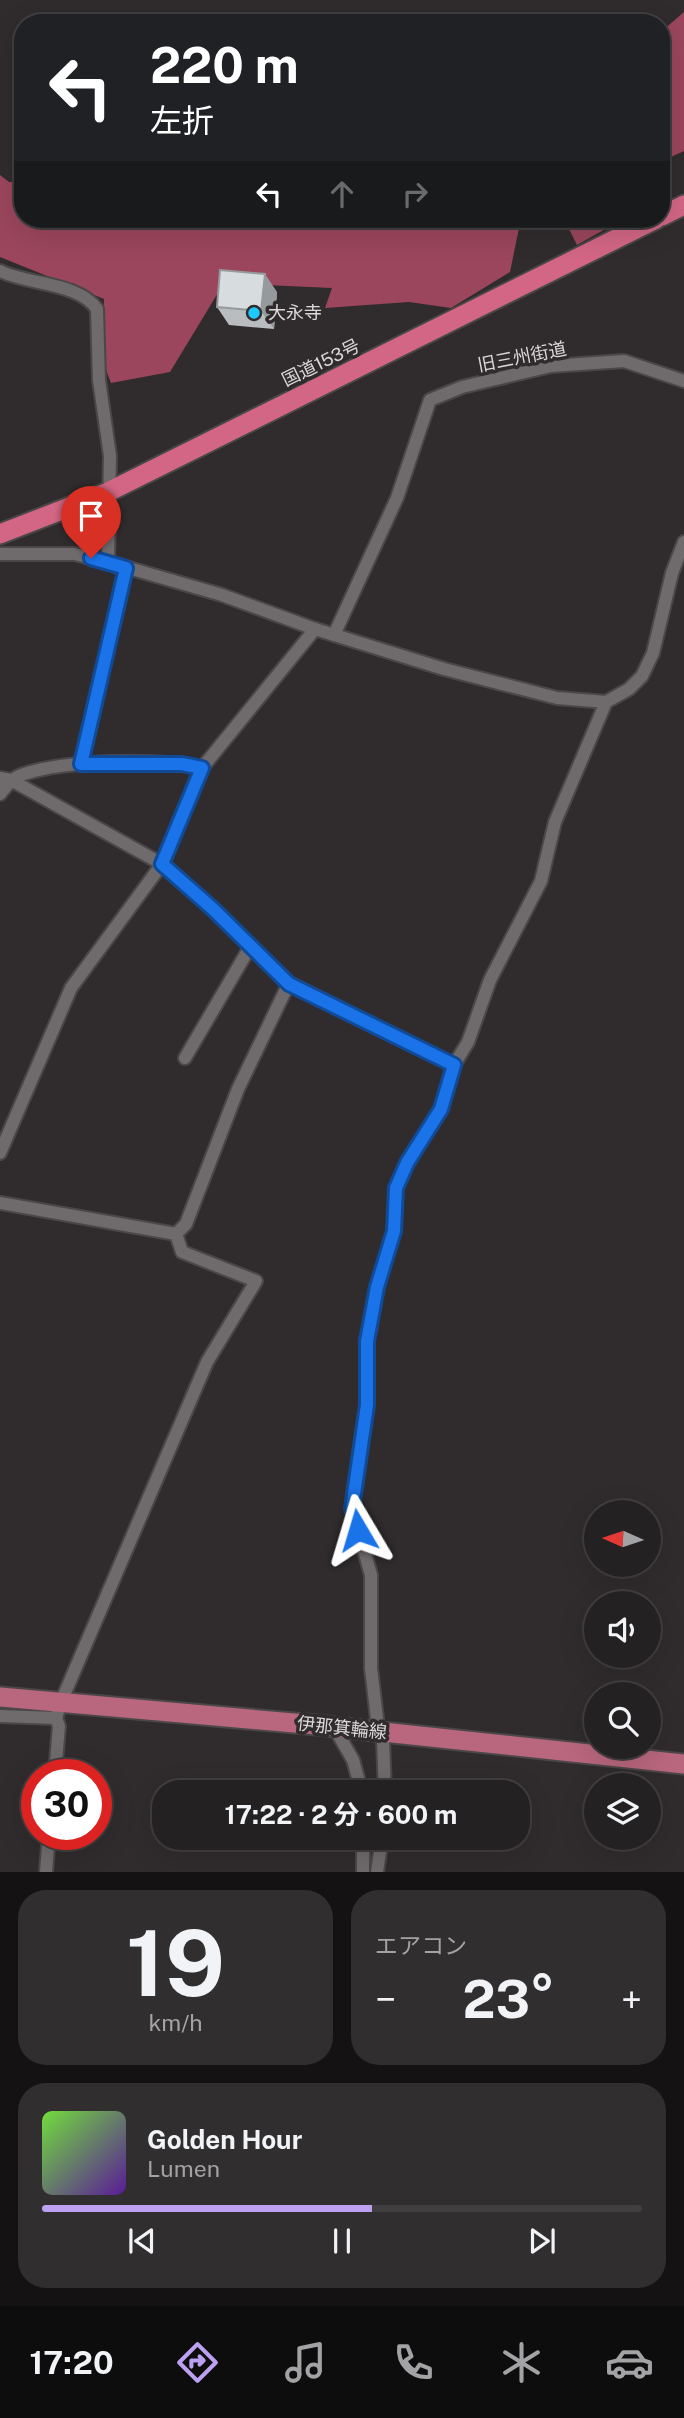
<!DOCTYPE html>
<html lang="ja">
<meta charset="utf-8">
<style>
:root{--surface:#242122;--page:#302e2f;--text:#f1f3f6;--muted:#a3a3a5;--line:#413e40;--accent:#bca0f2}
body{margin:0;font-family:"Public Sans","Noto Sans JP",sans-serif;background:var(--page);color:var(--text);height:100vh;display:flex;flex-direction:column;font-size:26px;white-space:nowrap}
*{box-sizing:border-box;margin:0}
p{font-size:23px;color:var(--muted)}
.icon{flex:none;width:38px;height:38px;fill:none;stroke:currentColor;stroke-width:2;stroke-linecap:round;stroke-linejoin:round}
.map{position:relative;height:1872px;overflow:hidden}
.sheet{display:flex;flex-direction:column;gap:18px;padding:18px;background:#141213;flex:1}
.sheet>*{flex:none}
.guide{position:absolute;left:14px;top:14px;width:656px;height:214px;border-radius:28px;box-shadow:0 7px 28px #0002,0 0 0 2px var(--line);background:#202124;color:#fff;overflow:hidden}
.needle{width:46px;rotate:273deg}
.buttons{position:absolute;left:584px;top:1500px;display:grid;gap:14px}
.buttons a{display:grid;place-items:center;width:77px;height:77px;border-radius:50%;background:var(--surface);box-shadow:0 7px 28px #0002,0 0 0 2px var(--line);font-size:35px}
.speed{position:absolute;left:21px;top:1759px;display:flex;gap:14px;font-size:35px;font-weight:700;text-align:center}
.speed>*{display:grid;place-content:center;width:91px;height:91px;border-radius:50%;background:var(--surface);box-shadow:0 7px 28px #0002,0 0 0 2px var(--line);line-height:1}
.speed .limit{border:10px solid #d22;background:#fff;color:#111}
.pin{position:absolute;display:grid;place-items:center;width:60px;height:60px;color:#fff;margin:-72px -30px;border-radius:50% 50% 50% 0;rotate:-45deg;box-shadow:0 0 7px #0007}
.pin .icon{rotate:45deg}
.me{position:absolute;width:77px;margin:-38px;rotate:353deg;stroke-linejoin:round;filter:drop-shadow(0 0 5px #0008)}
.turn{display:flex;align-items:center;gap:24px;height:147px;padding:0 21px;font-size:32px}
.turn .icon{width:91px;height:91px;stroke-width:2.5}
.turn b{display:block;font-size:49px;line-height:60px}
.lanes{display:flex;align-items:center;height:66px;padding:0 21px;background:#0003;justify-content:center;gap:35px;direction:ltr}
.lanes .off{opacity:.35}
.big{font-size:52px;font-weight:700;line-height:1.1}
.sheet .tile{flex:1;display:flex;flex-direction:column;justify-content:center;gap:10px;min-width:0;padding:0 24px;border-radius:28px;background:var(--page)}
.sheet .dial{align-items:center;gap:0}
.dial b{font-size:91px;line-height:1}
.song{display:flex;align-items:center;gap:21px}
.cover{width:84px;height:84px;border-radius:10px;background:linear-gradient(135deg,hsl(100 70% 55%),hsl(270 70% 35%))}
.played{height:7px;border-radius:4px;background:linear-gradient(90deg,var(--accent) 55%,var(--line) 55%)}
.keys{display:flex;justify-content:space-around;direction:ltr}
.heat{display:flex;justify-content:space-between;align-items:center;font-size:38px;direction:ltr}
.sheet .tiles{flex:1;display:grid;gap:18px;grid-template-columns:1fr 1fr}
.tile:last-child{grid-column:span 2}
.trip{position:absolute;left:152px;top:1780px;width:378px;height:70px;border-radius:28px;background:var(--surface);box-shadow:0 7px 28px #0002,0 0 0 2px var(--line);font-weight:700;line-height:70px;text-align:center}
.dock{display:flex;height:112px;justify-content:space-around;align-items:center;background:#0e0d0e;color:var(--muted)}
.dock .icon{width:49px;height:49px}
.dock .current{color:var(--accent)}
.dock b{font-size:32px;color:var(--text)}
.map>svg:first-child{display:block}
.forest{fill:#9b465c}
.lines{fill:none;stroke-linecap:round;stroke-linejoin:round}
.minor-casing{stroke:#4b4748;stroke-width:16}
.primary-casing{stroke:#4b4748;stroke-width:23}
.trunk-casing{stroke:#4b4748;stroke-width:23}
.minor{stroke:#6f6a6b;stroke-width:12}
.primary{stroke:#b9677e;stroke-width:19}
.trunk{stroke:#d26684;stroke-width:19}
.wall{fill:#b9bdc0}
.shaded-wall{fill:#969a9c}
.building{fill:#d7dcdf;stroke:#969a9c;stroke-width:2}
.route-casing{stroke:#114b97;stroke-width:18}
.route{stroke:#1a73e8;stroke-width:12}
.poi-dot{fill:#20c9fd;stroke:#302c2d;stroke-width:2.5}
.labels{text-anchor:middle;stroke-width:7;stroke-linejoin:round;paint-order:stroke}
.poi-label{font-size:18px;fill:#dbd8d9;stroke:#302c2d;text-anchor:start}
.street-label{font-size:18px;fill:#dbd8d9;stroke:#302c2d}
</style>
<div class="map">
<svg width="684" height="1872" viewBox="0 0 684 1872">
<rect width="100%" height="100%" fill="#302c2d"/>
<!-- forest -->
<g class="forest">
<polygon points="684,12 684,151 662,161 662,31"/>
<polygon points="0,175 9,182 23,182 23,219 537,219 520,223 510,272 451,308 409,302 325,308 332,288 224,283 170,372 111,383 102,359 104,299 0,257"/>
<polygon points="564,219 623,219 577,245"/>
</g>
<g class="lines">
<!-- minor casing -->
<g class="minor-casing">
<g id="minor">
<path d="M0,271c28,14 78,11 97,38l2,71 11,76 -2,106"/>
<polyline points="0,554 74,554 108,562 222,595 315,629 444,669 557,698 606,702 629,689 642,676 653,653 672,573 684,542"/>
<polyline points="334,635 397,498 430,400 462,387 551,366 624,361 684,381"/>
<polyline points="81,764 126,568"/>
<polyline points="0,778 11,780 162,864 213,909 289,983 454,1065"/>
<path d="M0,794c7,-9 13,-17 24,-20 42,-14 135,-16 178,-6"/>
<polyline points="185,1058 250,947"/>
<polyline points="0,1153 71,988 162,864 202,768 315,629"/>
<polyline points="0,1203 176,1234"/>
<polyline points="176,1234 186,1224 238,1089 289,983"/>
<polyline points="0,1716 56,1718"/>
<polyline points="377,1719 371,1668 371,1575 352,1508 367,1405 367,1341 377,1287 394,1231 396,1188 407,1163 441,1109 454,1065 468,1042 490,980 541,881 555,822 606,702"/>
<polyline points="334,1727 353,1760 362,1792"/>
<polyline points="383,1740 385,1792"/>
<polyline points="55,1774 59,1726 56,1718 61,1702 207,1362 256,1281 182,1252 176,1234"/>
<polyline points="363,1838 363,1872"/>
<polyline points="46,1872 49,1834"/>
<polyline points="377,1872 382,1838"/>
</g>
</g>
<!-- primary casing -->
<g class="primary-casing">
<polyline id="primary" points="0,1697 317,1725 684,1764"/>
</g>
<!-- trunk casing -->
<g class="trunk-casing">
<g id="trunk">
<polyline points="662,216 684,205"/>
<polyline points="0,534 108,492 656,219"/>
</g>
</g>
<!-- minor -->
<use href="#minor" class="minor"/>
<!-- primary -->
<use href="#primary" class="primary"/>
<!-- trunk -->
<use href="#trunk" class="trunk"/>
</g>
<!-- wall -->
<polygon class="wall" points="277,292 274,329 229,325 217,307"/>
<!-- shaded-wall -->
<polygon class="shaded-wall" points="265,274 277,292 274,329 261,311"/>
<!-- building -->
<polygon class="building" points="220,270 265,274 261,311 217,307"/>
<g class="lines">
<!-- route casing -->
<g class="route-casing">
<polyline id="route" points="91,558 126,568 81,764 182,764 202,768 162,864 213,909 289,984 454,1065 441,1109 407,1163 396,1188 394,1231 377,1287 367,1341 367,1405 352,1508 358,1530"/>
</g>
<!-- route -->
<use href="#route" class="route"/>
</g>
<!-- markers -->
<circle class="poi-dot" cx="254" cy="313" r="7"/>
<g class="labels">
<!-- poi labels -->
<g class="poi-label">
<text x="268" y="319">大永寺</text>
</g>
<!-- street labels -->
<g class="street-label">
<text transform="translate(522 357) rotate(-11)" y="6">旧三州街道</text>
<text transform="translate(321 363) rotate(-26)" y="6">国道153号</text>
<text transform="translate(342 1728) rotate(6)" y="6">伊那箕輪線</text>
</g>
</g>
</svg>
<div class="buttons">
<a><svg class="needle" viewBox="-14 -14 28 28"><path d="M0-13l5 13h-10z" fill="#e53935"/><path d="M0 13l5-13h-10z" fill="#a3a3a5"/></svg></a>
<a><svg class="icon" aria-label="sound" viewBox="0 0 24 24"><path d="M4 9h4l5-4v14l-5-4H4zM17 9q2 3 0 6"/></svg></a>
<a><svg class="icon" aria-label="search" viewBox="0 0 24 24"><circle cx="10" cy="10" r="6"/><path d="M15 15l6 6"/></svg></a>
<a><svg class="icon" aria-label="layers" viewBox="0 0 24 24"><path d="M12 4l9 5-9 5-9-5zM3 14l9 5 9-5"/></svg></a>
</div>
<div class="speed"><div class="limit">30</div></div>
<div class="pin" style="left:91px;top:558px;background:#d93025"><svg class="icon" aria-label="arrive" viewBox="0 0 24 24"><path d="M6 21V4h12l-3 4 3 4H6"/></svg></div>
<svg class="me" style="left:358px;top:1530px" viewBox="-20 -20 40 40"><path d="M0-17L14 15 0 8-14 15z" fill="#1a73e8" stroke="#fff" stroke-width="4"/></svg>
<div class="trip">17:22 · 2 分 · 600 m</div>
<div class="guide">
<div class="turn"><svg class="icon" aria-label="left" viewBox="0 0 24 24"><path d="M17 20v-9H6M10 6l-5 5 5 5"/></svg><div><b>220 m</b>左折</div></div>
<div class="lanes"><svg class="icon" aria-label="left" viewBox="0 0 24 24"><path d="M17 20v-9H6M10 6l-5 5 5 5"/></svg><svg class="icon off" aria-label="ahead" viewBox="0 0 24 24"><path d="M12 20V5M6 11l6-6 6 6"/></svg><svg class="icon off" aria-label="right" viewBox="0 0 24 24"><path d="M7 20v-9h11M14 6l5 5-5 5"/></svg></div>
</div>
</div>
<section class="sheet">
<div class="tiles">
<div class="tile dial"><b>19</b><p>km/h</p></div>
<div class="tile"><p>エアコン</p>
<div class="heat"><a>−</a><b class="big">23°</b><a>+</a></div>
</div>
<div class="tile">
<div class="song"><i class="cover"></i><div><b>Golden Hour</b><p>Lumen</p></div></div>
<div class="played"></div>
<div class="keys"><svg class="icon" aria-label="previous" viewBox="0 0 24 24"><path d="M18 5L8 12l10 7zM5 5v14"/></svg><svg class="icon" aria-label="pause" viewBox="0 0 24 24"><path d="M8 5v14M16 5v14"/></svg><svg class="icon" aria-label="next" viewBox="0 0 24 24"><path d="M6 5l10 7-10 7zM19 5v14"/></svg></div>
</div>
</div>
</section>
<nav class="dock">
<b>17:20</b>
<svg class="icon current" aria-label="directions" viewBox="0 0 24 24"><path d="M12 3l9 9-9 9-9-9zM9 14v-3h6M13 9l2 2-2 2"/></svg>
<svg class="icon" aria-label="music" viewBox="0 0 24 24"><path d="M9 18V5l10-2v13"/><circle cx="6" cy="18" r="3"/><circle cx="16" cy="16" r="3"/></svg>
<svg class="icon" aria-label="phone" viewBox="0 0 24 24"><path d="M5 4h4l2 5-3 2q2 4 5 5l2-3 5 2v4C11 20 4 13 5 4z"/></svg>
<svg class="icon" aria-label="climate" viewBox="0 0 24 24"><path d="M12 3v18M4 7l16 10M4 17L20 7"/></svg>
<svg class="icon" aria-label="car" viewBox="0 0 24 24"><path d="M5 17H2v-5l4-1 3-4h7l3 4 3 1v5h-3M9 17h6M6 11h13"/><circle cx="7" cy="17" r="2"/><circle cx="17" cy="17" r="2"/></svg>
</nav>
